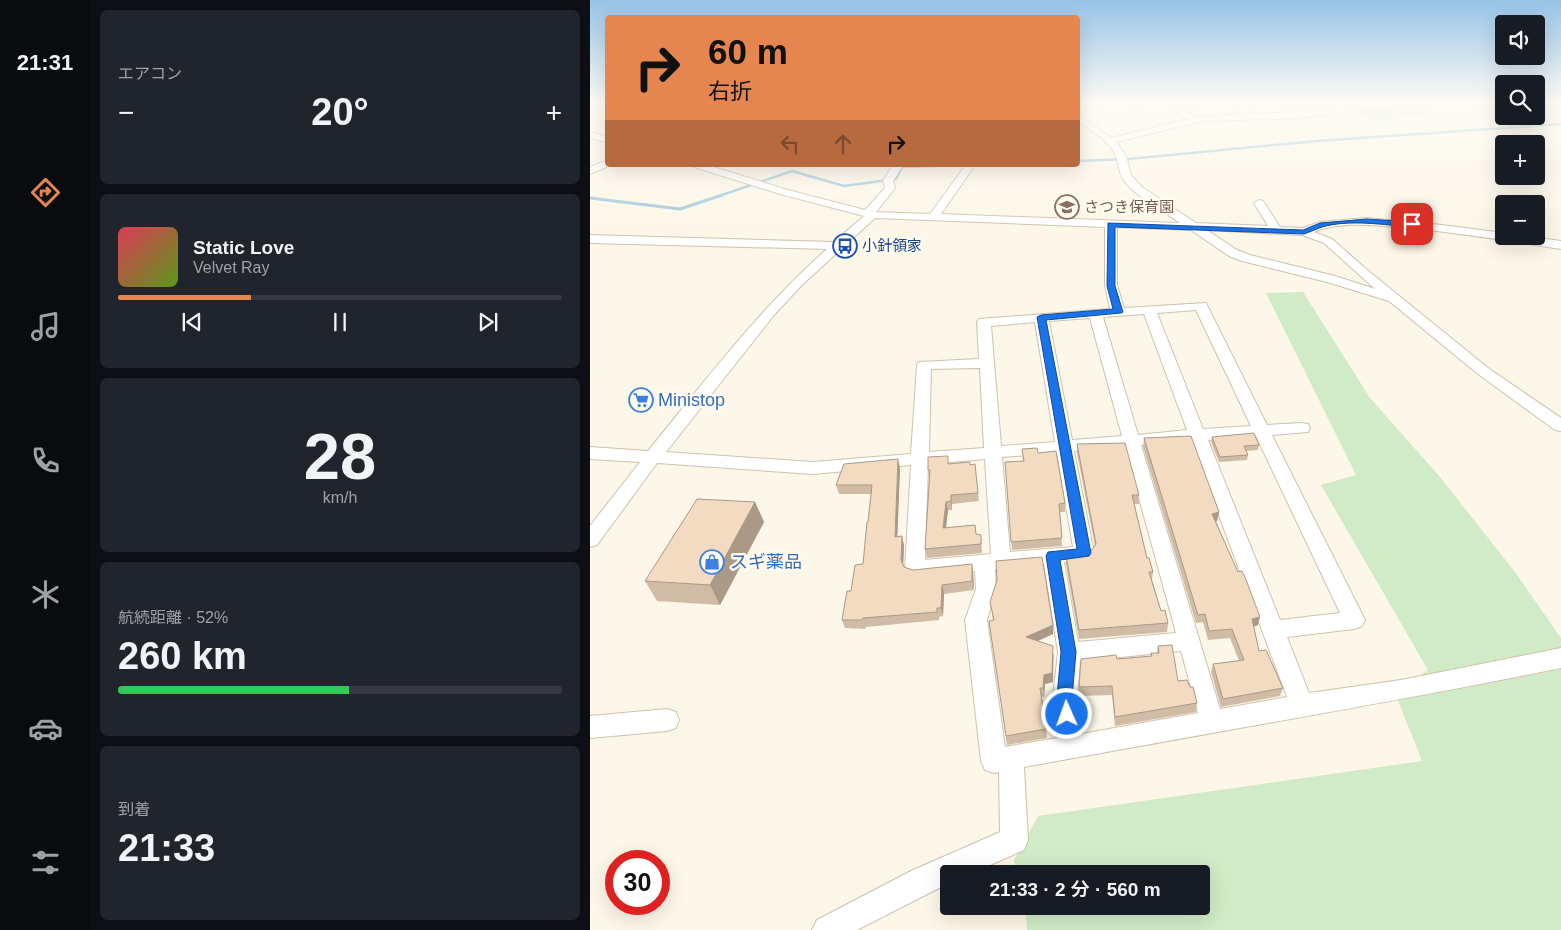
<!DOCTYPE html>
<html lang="ja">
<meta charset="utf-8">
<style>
:root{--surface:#171b24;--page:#20242c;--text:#f1f3f6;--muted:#9ea1a6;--line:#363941;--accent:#e5854f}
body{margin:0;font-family:Helvetica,"Noto Sans JP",sans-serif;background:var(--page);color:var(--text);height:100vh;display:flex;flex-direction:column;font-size:19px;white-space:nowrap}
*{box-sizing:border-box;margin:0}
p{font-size:16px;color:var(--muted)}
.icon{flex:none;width:28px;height:28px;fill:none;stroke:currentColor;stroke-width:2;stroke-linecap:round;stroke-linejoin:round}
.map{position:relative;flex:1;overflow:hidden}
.side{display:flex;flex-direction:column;gap:10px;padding:10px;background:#0d0f14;width:500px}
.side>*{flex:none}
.top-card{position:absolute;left:15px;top:15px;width:475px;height:152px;border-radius:5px;box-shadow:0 5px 20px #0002;background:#e5854f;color:#111;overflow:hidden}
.fabs{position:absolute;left:905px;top:15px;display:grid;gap:10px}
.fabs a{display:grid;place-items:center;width:50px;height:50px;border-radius:5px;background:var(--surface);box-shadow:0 5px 20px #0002;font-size:25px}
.speed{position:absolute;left:15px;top:850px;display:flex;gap:10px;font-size:25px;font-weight:700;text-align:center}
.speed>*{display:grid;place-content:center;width:65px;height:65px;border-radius:50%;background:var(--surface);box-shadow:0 5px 20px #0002;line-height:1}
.speed .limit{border:8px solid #d22;background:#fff;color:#111}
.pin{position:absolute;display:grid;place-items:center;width:42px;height:42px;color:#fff;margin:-21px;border-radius:10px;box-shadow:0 2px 8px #0006}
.me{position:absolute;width:55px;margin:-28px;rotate:358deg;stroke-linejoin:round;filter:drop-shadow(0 0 4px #0008)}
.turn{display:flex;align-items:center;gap:18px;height:105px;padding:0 20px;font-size:22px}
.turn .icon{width:65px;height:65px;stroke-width:2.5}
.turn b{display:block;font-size:35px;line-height:42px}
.lanes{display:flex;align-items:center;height:48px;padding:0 20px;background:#0003;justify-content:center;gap:25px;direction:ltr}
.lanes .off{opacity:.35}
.big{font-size:38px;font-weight:600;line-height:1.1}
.side .card{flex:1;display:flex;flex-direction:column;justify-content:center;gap:8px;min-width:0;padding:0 18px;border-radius:8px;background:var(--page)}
.side .dial{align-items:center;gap:0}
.dial b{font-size:65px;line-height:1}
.song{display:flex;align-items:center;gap:15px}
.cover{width:60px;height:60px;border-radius:8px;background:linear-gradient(135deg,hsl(350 70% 55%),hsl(90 70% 35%))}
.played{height:5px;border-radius:2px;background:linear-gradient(90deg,var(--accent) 30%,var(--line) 30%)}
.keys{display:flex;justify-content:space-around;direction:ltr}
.heat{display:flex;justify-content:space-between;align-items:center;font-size:28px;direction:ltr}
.charge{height:8px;border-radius:4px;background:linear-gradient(90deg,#34c759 52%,var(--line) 0)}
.trip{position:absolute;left:350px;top:865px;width:270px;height:50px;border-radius:5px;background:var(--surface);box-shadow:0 5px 20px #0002;font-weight:600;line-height:50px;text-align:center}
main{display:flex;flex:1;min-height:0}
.tabs{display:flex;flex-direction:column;width:90px;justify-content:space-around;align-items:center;background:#090b0e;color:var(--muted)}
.tabs .icon{width:35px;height:35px}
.tabs .selected{color:var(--accent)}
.tabs b{font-size:22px;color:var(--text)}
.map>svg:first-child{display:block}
.green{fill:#d0ebc6}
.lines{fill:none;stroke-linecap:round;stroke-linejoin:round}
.stream-far1{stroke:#a2c8d8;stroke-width:2.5}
.stream{stroke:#a2c8d8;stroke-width:3}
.minor-casing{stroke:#cfc1ae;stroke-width:2}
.minor{fill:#fff;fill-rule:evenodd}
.wall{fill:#d0bca5}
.shaded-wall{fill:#a99986}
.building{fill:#f2dbc0;stroke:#a99986}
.route{fill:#1a73e8;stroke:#114b97}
.labels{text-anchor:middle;stroke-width:5;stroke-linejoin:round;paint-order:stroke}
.far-education-label{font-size:15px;fill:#785e54;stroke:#fffbef;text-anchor:start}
.far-transit-label{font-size:15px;fill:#164399;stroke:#fffbef;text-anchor:start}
.shop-label{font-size:18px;fill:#366cbe;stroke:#fffbef;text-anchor:start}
</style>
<main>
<nav class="tabs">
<b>21:31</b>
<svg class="icon selected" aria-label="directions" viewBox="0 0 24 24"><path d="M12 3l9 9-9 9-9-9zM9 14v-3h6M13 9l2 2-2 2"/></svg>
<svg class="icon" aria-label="music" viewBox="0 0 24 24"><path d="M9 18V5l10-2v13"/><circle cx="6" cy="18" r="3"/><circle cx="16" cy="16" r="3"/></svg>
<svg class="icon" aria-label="phone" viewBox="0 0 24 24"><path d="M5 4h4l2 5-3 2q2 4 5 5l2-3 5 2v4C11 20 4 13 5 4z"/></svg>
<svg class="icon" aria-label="climate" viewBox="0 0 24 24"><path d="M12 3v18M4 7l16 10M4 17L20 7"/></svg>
<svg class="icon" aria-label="car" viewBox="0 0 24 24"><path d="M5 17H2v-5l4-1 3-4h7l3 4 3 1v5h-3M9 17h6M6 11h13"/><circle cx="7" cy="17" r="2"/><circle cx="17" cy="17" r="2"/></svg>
<svg class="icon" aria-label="filters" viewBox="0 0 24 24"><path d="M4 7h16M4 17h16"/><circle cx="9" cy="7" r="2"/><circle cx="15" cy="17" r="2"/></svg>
</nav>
<section class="side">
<div class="card"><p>エアコン</p>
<div class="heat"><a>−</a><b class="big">20°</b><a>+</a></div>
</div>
<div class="card">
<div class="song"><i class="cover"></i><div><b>Static Love</b><p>Velvet Ray</p></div></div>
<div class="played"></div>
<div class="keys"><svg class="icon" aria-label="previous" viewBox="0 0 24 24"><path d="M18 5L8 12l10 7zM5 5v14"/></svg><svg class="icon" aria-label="pause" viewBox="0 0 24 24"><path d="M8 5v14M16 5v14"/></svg><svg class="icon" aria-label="next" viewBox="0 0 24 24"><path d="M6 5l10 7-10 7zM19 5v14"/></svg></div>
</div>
<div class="card dial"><b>28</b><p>km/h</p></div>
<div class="card"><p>航続距離 · 52%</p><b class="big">260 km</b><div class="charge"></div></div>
<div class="card"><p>到着</p><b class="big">21:33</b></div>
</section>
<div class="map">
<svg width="971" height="930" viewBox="0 0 971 930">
<rect width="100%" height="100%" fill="#fcf7e8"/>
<!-- green -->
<g class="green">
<path d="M746,102h52c18,8 27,-3 45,12l-59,6z"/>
<polygon points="713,292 780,398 850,477 925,572 971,638 971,930 437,930 435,906 611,906 611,874 427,874 424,860 448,816 832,761 805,693 838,670 731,485 766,475 676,293"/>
</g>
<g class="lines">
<!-- stream-far1 -->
<g class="stream-far1">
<polyline points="488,161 538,159 727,141 971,124"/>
<polyline points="129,196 202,171 254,186 306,179 312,167 380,165"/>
</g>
<!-- stream -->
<polyline class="stream" points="0,198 90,209 132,195"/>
<!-- minor casing -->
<g class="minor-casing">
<g id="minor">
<polygon points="550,102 564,102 542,109 538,107"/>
<path d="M600,102h15l-24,8 16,7 49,-3 -8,-8 5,-4h12l-7,5 8,7 42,-2 84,-10h47l-4,2 -37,2 -90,12 -95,3 -87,21 10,14 5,19 11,12 54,36 72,3 -14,-23 5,-3 4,1 17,26 23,1 17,-6 47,-4 75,7 62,8v3h20l37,5v8c-51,-8 -101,-16 -152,-21 -29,-2 -68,-8 -95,4l18,7 34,30 122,99 73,50v13l-6,-1 -77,-56 -89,-73 -62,-19 -85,-21 -13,-5 -38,-26 -74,-3v58l7,23 82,-5 61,122 35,-2 6,1 2,4 -2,4 -36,3 93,185 -3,6 -8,3 -67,8 22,56 92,-13 160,-32v20c-178,36 -358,66 -537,99l4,73 -4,10 -54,24h-21v9l-92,47h-45l5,-10 94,-49 89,-39 -1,-60 -5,1 -9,-3 -4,-9 -16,-141 11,-31 -1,-18 -60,6 -7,-2 -3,-6 6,-104 -98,9 -156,-11 -60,82 -7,2v-21l50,-64 -50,-3v-12l58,4c57,-70 111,-142 179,-202l-237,-6v-8l244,7 30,-26 -84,-22 -86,-27 -2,-2h15l81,25 77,20 20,-22 -2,-7 10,-16h10l-10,16 2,7 -19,24 54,2 35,-48 3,-1 5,3 -32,46 239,9c-17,-12 -48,-28 -58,-46 -4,-7 -3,-16 -7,-23 -8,-15 -23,-23 -37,-33v-5l34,22 76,-19 -19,-10zM285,218l230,9v58l5,24 -131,10 -2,3 2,37 -60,3 -2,3 -6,89 -98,8 -147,-10 108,-137 28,-30zM617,230l95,5 22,8 51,46 -40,-13 -85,-21 -13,-5zM606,310l55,116 -48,3 -46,-116zM554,314l43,116 -49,5 -35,-118zM500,318l32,118 -50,4 -23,-119zM445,322l20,120 -54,4 -10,-120zM390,368l4,80 -55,4 2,-83zM666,436l84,177 -60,7 -72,-180zM601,441l96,256 -67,12 -79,-264zM535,447l51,186 -98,9 -14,-80 27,-4 3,-5 -20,-102zM467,453l16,94 -63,5 -8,-95zM395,459l6,95 -66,6 3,-96zM454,564l14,88 -5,45 4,41 -52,9 -18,-127 9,-31 -1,-20zM591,651l17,62 -117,21 -4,-37 3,-36z"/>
<polygon points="0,132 18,137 18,143 0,138"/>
<polygon points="18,160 18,165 21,165 0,174 0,167"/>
<polygon points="77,709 86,712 89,720 86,728 77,731 0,738 0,716"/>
</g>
</g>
<!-- minor -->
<use href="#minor" class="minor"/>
</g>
<!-- wall -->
<g class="wall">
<polygon points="622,437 669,445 668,450 656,451 658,455 657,460 629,462 621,442"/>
<polygon points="554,438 629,512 627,521 626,521 668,625 664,626 669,651 693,688 690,696 631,707 621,672 623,664 649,661 640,638 618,640 613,622 606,623 553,447"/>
<polygon points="487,444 549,495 549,504 544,504 557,558 563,572 562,580 571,611 578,623 577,632 489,639 476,564 476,555 501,551 505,546 487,453"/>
<polygon points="432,449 448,453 475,503 475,512 470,512 472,546 422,550 415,462 433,461"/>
<polygon points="359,464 380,465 386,472 389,501 362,504 362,510 358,510 356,528 391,535 392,553 337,558 335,549 339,479 338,470"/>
<polygon points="310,468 307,537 314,545 313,565 314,567 323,570 383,573 384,590 354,594 353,616 349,617 349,620 276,627 275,629 255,628 252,620 261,591 273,564 281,494 249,494 246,485"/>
<polygon points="165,502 174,522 130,605 67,601 55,581"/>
<polygon points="400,602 463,634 448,641 464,655 463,682 455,684 454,697 451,697 456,729 457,738 417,745 399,621 403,620"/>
<polygon points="568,646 588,681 607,703 606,712 525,726 522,695 489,696 489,687 527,659 561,656 561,653 567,653"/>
</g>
<!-- shaded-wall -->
<g class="shaded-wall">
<polygon points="308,459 310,468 307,546 305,537"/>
<polygon points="361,495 362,504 362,510 361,501"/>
<polygon points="165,502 174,522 130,605 120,585"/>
<polygon points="356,502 358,510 355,536 353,528"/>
<polygon points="629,512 627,521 621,522 622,514"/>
<polygon points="312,536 314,545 313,569 311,560"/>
<polygon points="382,564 383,573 384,590 382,581"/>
<polygon points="352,585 354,594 353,616 351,608"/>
<polygon points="670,617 668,625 660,628 662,619"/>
<polygon points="463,625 463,634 436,646 436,637"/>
<polygon points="463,646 463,682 455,684 454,697 453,688 454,675"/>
</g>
<!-- building -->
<g class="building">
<polygon points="664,433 669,445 654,446 658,455 630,457 622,437"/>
<polygon points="601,436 629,512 622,514 648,572 652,571 655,577 670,617 662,619 669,651 676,650 693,688 633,699 623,664 654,660 642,629 619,631 615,614 608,615 554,438"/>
<polygon points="535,443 549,495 542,495 557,558 559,558 563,572 559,572 571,611 575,610 578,623 489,630 476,555 501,551 506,544 487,444"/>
<polygon points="447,448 448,453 466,451 475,503 469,504 472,538 421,542 415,462 434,461 432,449"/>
<polygon points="358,456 358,464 380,462 380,465 385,464 388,493 361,495 361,501 356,502 353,528 385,525 386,534 391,535 391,544 335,549 340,470 338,470 338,457"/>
<polygon points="308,459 305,537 312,536 311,560 314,567 323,570 382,564 382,581 352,585 351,608 347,608 347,612 273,618 272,620 252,620 257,591 261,591 265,565 273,564 277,522 278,522 282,485 246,485 254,464"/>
<polygon points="107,499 165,502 120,585 55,581"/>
<polygon points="452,557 463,625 436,637 463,646 462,673 454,675 453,688 450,688 456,729 416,736 399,621 404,620 400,602 407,580 406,561"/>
<polygon points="582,645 588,681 597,680 600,687 603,687 607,703 525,717 522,686 489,687 491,659 526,655 527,659 562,656 561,653 569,653 568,646"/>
</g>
<!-- sky -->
<linearGradient id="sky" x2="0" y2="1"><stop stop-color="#96c3e7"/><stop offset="0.44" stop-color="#fefbf5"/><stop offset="1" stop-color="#fefbf5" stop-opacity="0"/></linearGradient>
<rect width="971" height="232" fill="url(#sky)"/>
<!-- route -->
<path class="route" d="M777,219l45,3 4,2 -4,3c-28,-2 -62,-8 -90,0 -6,2 -12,5 -18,7l-189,-7v59l8,26 -2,1 -75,7 45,233 -2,3 -29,4 16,92 -4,45 2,17 -2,5 -5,2 -6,-2 -4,-22 4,-45 -15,-96 2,-4 29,-3 -40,-232 4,-2 72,-6 -6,-23 1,-63 195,7 17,-7z"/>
<!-- icons -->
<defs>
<g id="school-ring" transform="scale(1.25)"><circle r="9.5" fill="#fffbef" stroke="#8d6e63" stroke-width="1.5"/><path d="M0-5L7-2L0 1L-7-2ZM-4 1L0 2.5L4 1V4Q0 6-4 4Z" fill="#8d6e63"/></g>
<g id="bus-ring" transform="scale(1.25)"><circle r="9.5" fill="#fffbef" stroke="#1a4fb4" stroke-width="1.5"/><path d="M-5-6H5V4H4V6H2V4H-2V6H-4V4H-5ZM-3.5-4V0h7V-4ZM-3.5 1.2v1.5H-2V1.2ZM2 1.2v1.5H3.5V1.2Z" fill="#1a4fb4"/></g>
<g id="supermarket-ring" transform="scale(1.25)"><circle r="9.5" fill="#fffbef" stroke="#3f7fe0" stroke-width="1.5"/><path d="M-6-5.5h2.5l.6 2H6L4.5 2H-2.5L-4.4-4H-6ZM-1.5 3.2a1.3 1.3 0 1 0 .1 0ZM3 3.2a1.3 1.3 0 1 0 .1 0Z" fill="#3f7fe0"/></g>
<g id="shop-ring" transform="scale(1.25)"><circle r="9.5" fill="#fffbef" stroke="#3f7fe0" stroke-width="1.5"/><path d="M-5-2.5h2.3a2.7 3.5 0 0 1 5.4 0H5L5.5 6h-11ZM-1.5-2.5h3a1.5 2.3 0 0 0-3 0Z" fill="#3f7fe0"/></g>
</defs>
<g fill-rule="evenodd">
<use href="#school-ring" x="477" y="207"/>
<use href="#bus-ring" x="255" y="246"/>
<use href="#supermarket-ring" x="51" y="400"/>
<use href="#shop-ring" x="122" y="562"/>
</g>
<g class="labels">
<!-- far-education labels -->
<g class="far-education-label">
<text x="494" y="212">さつき保育園</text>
</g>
<!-- far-transit labels -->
<g class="far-transit-label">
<text x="272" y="251">小針領家</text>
</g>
<!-- shop labels -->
<g class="shop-label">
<text x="68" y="406">Ministop</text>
<text x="140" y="568">スギ薬品</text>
</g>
</g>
</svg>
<div class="fabs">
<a><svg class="icon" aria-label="sound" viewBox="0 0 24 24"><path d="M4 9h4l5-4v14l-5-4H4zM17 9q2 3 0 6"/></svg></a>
<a><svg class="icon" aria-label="search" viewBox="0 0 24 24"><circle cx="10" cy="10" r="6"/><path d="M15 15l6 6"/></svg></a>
<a>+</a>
<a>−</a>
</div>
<div class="speed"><div class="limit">30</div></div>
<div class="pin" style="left:822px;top:224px;background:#d93025"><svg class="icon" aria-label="arrive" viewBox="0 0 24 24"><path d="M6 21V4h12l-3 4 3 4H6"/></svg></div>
<svg class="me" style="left:477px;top:714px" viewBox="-20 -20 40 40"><circle r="17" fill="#1a73e8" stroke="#fff" stroke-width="3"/><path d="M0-11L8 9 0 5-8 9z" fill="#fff"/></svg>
<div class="trip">21:33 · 2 分 · 560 m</div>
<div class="top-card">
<div class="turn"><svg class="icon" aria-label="right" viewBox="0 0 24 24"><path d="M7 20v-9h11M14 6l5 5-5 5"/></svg><div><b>60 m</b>右折</div></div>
<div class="lanes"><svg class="icon off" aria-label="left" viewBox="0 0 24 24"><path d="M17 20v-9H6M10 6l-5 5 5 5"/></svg><svg class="icon off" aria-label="ahead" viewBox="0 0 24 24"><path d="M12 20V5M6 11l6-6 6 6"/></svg><svg class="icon" aria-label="right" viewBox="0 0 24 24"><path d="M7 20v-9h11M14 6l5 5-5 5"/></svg></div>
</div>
</div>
</main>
